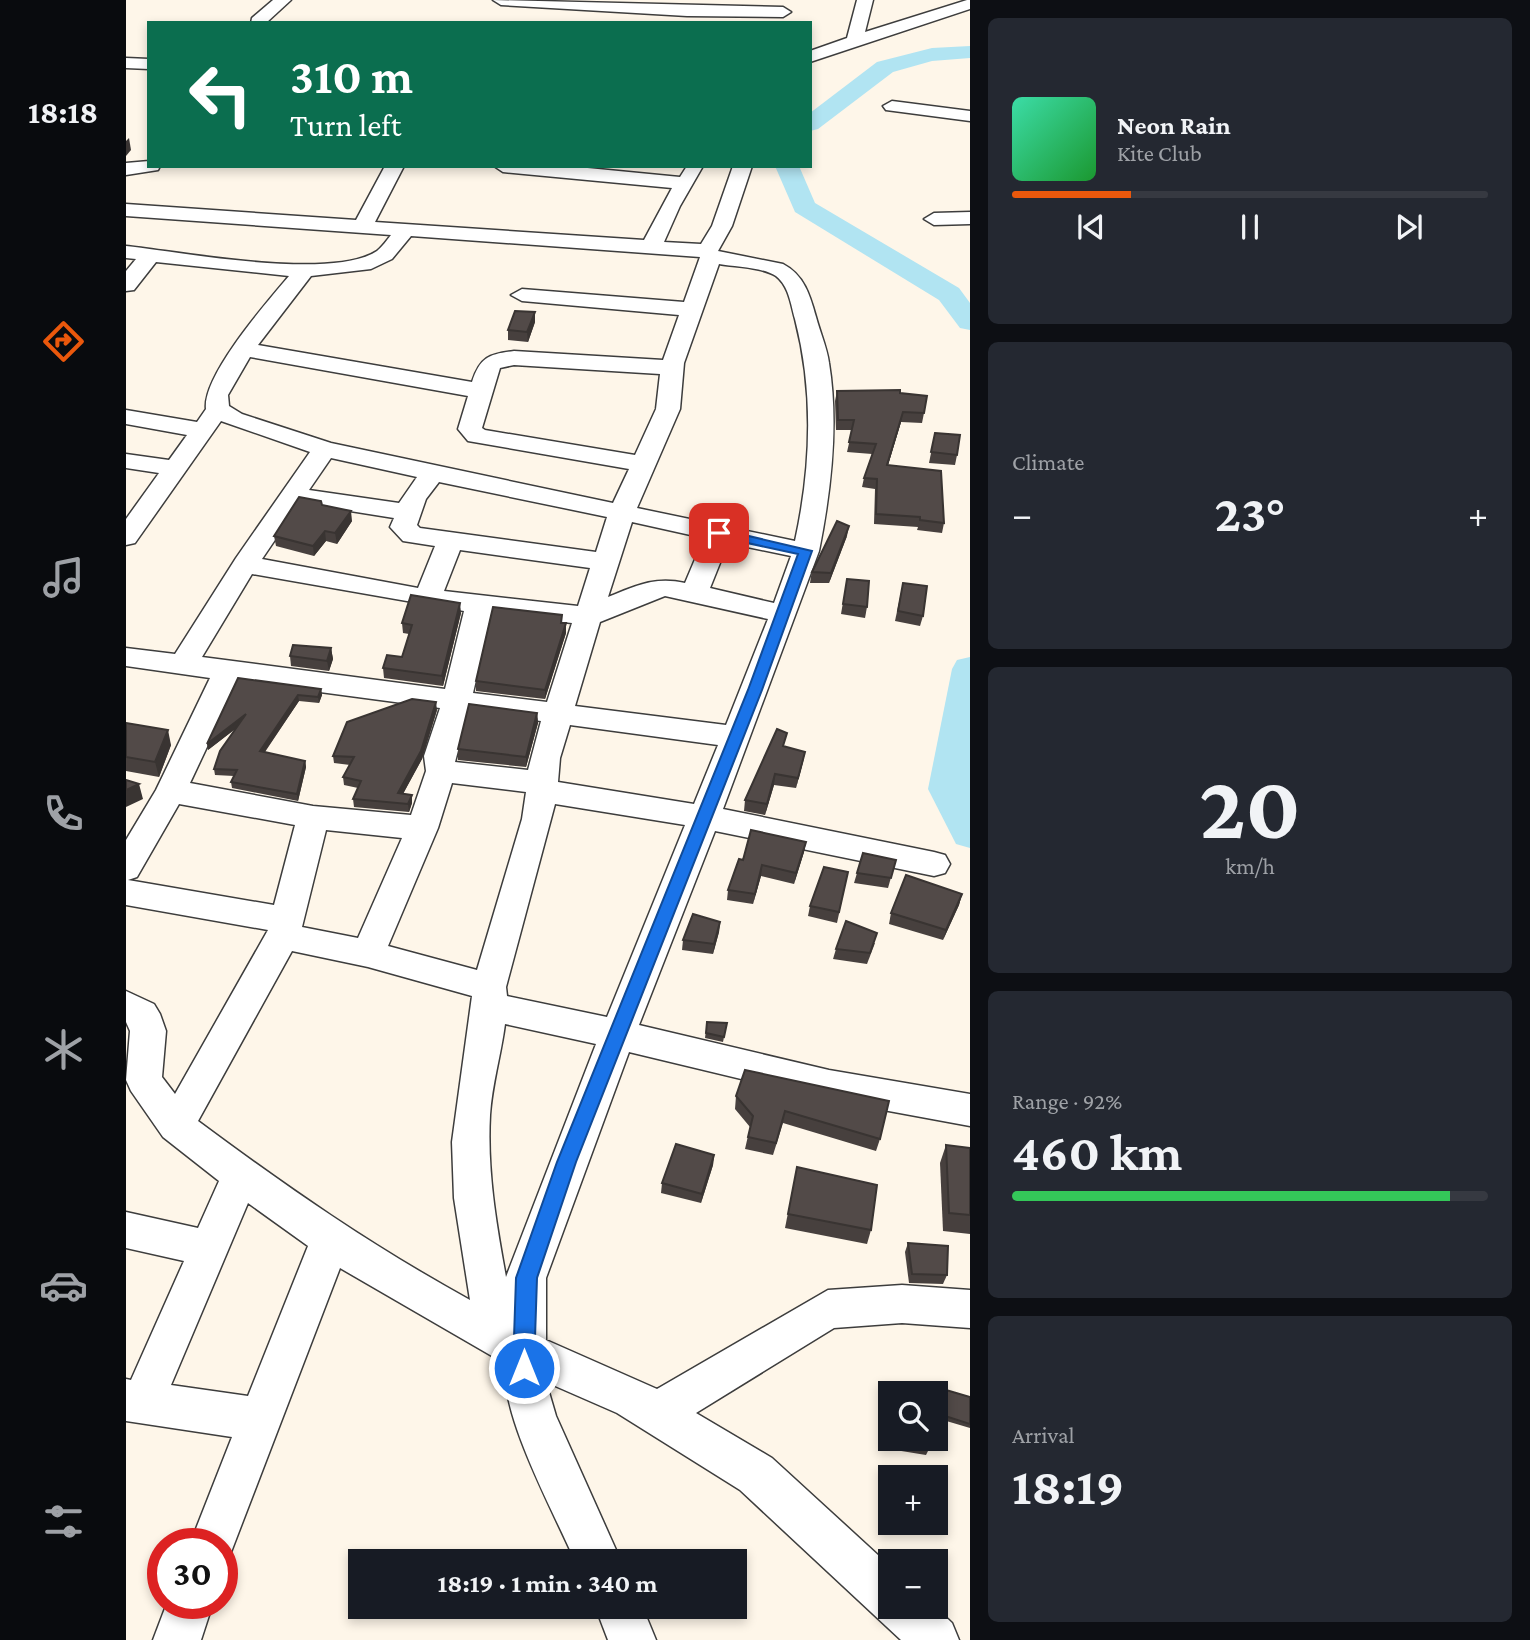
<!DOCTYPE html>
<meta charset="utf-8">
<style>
:root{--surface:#171b24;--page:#242831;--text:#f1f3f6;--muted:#9ea1a6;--line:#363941;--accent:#ea580c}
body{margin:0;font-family:"Crimson Pro",serif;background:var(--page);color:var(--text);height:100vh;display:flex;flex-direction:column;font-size:26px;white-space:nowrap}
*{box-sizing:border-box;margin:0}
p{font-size:23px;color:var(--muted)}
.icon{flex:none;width:38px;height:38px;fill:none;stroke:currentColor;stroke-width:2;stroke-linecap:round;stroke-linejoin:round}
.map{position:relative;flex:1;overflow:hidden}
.side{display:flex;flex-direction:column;gap:18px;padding:18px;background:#0d0f14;width:560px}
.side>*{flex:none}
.banner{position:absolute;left:21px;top:21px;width:665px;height:147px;border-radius:0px;box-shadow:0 4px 10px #0003;background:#0b6e4f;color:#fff;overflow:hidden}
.tools{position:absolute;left:752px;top:1381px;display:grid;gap:14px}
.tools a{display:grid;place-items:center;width:70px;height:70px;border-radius:0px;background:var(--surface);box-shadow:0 4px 10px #0003;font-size:35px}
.speed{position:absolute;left:21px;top:1528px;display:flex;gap:14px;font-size:35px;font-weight:700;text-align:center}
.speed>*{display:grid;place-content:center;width:91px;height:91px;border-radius:50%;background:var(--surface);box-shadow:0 4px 10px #0003;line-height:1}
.speed .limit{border:10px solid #d22;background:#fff;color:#111}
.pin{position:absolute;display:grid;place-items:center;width:60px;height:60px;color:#fff;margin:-30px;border-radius:14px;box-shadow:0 4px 10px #0006}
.me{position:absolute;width:77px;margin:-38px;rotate:0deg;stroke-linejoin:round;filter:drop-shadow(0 0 5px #0008)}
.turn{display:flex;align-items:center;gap:24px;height:147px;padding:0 28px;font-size:32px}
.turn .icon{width:91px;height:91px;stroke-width:2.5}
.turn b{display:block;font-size:49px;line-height:60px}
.big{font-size:52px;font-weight:700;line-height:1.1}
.side .widget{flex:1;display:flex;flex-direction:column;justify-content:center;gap:10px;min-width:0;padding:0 24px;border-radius:10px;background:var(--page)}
.side .dial{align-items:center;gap:0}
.dial b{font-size:91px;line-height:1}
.song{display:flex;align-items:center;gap:21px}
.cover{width:84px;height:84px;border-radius:10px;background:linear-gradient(135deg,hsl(160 70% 55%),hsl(130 70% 35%))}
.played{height:7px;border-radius:4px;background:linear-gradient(90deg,var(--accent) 25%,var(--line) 25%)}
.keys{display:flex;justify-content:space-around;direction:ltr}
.heat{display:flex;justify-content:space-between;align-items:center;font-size:38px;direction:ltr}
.charge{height:10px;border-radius:5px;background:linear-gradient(90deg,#34c759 92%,var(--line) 0)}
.trip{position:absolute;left:222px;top:1549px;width:399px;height:70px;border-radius:0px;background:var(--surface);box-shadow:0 4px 10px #0003;font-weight:700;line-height:70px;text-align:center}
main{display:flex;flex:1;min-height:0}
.tabs{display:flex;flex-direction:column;width:126px;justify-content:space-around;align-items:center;background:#090b0e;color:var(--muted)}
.tabs .icon{width:49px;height:49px}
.tabs .current{color:var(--accent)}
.tabs b{font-size:32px;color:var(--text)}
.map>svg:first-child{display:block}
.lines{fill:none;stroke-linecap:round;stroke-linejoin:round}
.river{fill:#b1e4f2;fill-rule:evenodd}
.minor-casing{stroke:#3d3d3d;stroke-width:3}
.minor{fill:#fff;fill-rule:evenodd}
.wall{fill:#47403e}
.shaded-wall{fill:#393432}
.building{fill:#524a48;stroke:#393432;stroke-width:2}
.route{fill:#1a73e8;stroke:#114b97;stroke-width:2}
</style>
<main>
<nav class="tabs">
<b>18:18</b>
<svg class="icon current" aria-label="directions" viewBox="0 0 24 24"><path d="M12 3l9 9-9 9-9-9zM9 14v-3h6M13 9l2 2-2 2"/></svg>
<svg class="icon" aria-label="music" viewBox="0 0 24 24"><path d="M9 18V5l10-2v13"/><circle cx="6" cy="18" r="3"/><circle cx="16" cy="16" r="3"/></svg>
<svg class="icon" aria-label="phone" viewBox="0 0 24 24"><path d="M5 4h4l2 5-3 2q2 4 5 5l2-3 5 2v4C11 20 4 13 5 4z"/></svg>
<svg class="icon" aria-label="climate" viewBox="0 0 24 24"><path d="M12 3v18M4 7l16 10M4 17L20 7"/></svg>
<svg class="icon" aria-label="car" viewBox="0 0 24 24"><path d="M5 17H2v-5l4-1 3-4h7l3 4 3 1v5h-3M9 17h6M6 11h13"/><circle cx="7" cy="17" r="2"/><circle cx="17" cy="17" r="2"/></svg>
<svg class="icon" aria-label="filters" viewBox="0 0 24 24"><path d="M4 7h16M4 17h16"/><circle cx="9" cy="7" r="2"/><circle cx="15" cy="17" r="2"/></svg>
</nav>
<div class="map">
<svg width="844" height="1640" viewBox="0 0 844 1640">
<rect width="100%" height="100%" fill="#fef6e9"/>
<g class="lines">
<!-- river -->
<g class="river">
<polygon points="844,46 844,58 806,61 767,72 692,129 684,131 684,113 751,62 806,48"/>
<polygon points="649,166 673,166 689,203 833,288 844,303 844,330 834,328 813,300 669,212"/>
<polygon points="844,657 844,848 830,844 802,789 826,669 831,660"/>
</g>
<!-- minor casing -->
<g class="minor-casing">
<g id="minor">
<polygon points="147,0 165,0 140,23 125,23 126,18"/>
<polygon points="367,0 657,7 665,12 657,17 561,16 375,5"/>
<polygon points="731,0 747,0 739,32 841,0 844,0 844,9 684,62 684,51 721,38"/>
<polygon points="0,58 23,59 23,69 0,68"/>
<polygon points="766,101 844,111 844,121 760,110 757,106"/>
<polygon points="23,161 23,166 34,166 32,170 0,175 0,163"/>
<path d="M259,166h19l-29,56 269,18 28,-52 -169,-16 -9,-6h73l113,11 7,-11h16l-23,40 -16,36 37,2 11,-18 21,-60h19l-20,60 -14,25 65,13c21,11 27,31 33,53 4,15 11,31 13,46 10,61 2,128 -10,188l-96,258 211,43 11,3 5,9 -5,9 -11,3 -219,-45 -76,194 190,45 141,24v32l-141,-26 -200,-48 -83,226v62l111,49 171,-99 74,-5 68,5v38l-68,-5 -68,5 -138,85 76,45 119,109v39h43l18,17 7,17h-58l-161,-150 -123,-77 -71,-31 10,34 65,145h-46c-24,-55 -72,-140 -71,-198l-164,-95 -112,292 -6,2v-18h-32l42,-107 -106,-16v-42l5,1 53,-119 -58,-13v-36l72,16 21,-47 -56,-44 -32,-46 -5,-11 4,-49 -4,-9v-31l28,13 6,10 6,17 -4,46 13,17 93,-164 -142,-25v-65l30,-50 54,-112 -84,-12v-18l49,6 61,-96 74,-106 -89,-31 -86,122 -9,2v-26l33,-46 -33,-5v-14l43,6 18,-25 -61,-11v-14l71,12 9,-13c-4,-33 61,-107 83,-133l-133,-14 -22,28 -8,1v-20l10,-12 -10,-1v-12c56,6 205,35 251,5 5,-4 10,-11 14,-16l-265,-19v-12l230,16zM285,236l289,21 -16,45 -162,-13 -11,6 11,6 157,14 -16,45 -149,-9c-25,3 -34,6 -42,31l-214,-37 53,-69 60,-7 21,-10zM593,264c16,3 43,3 57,12 13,10 15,29 19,43 19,73 16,149 0,222l-158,-33 43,-99 4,-46zM124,357l218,39 -10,33 10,12 161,28 -16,34 -282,-60 -89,-29 -13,-8 -1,-11zM388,365l146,9 -4,35 -21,46 -150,-25 -3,-2 18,-60zM205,458l86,19 -18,26 -90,-13zM313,482l168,35 -11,35 -176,-24 -3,-3 9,-26zM174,503l94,15 -4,9 13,14 32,5 -17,42 -156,-29zM506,522l72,16 -19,45c-30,-7 -50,3 -77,14zM602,543l63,13 -17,47 -64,-15zM334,550l130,18 -12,38 -134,-15zM126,574l212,37 -19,78 -243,-32zM539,596l103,23 -42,106 -151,-19 25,-84zM365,614l81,9 -25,79 -74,-9zM112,681l202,27 -16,48 2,15 -15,44 -98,-9 -123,-23zM342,712l73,9 -13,49 -73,-8zM444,725l148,20 -24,59 -136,-22 2,-24zM326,783l74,9 -4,27 -45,151 -89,-24 50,-118zM53,804l116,21 -21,80 -146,-25 9,-3zM429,804l130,21 -78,192 -100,-21 -1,-9zM200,830l76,8 -44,100 -56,-11zM166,951l76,16 104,29 -20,146 2,56 16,102c-98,-54 -182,-112 -272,-179zM379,1024l91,20 -90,233c-10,-54 -19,-107 -16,-162 2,-31 11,-60 15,-91zM122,1203l60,43 -60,150 -77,-11z"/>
<polygon points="844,212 844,224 808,225 798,219 808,213"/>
<polygon points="41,1603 87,1603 75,1640 27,1640"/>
<polygon points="469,1606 516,1606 530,1640 482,1640"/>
</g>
</g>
<!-- minor -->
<use href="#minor" class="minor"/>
</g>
<!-- wall -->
<g class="wall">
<polygon points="409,312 409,322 402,342 382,340 382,330"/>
<polygon points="711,391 774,393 798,413 796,423 775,422 762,465 818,523 816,533 791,530 792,527 748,524 749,489 736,487 738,478 746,454 721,452 726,430 710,430 709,401"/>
<polygon points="809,433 831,455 829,465 803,463"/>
<polygon points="196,505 226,521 211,544 200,541 188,556 150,546 148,536"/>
<polygon points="721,536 703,583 684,583 686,570"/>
<polygon points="721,579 741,607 739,618 715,614"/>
<polygon points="777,583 797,616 794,626 769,621"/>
<polygon points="335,613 317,686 258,678 257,668 276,657 283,634 277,633 276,623"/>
<polygon points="436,615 436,623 440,623 440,633 419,699 350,691 350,681"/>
<polygon points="205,648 207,659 203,671 165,666 164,656"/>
<polygon points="112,678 195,689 196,695 193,703 173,701 139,752 179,761 180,767 172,801 106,788 105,782 108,776 89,775 88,769 109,729 82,750"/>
<polygon points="311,710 296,759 277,794 286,795 286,803 283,812 228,807 227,799 232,788 218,785 217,777 224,765 208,763 207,756"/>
<polygon points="411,713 412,723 400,767 332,760 332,749"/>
<polygon points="0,723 45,745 33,777 0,771"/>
<polygon points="659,747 679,752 677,762 670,788 648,785 639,815 618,811 619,800"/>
<polygon points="680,842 678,852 668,884 635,876 627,904 601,900 602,890 617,860"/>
<polygon points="770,860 762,888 728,883 731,873"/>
<polygon points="722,872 711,923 682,916 684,906"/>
<polygon points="836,894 833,905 817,940 763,924 765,913"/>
<polygon points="594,922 593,932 587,954 556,950 557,940"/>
<polygon points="749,943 741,964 707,959 710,949"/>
<polygon points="581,1022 601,1023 597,1042 579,1038"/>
<polygon points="610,1096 754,1139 750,1151 657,1123 647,1155 619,1149 624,1127 609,1109"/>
<polygon points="820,1145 844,1148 844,1234 817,1231 814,1163"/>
<polygon points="588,1155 587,1165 575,1203 535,1193 536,1183"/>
<polygon points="671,1167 745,1230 741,1244 659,1228"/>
<polygon points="782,1243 821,1275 817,1284 783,1283 779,1252"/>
<polygon points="820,1390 844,1397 844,1428 817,1420 818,1394"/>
<polygon points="766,1438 805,1438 804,1447 800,1455 763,1449"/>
</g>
<!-- shaded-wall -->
<g class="shaded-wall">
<polygon points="3,138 5,150 0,156 0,141"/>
<polygon points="409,312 409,322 402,342 401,332"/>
<polygon points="777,412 775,422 759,475 761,465"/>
<polygon points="225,511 226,521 211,544 209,533"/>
<polygon points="723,526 721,536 703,583 705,573"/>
<polygon points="199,531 200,541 188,556 187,546"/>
<polygon points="334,603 335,613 317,686 316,676"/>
<polygon points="440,623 440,633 419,699 419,690"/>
<polygon points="205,648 207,659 203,671 201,661"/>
<polygon points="195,689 196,695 193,703 192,697"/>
<polygon points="172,695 173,701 135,757 134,751"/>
<polygon points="310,702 311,710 296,759 273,801 272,793"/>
<polygon points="411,713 412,723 400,767 400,757"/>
<polygon points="120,714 121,720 82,750 81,744"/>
<polygon points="42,730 45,745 33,777 29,762"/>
<polygon points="679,752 677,762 670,788 672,778"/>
<polygon points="179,761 180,767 172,801 171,794"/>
<polygon points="649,774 648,785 639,815 641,804"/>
<polygon points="13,784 17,799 0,807 0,790"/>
<polygon points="286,795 286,803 283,812 282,804"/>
<polygon points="680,842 678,852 668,884 670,873"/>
<polygon points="636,865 635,876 627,904 629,894"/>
<polygon points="836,894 833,905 817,940 820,930"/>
<polygon points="594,922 593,932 587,954 588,944"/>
<polygon points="588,1155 587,1165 575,1203 576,1194"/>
</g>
<!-- building -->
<g class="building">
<polygon points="389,311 409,312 401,332 382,330"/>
<polygon points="774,390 774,393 801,396 798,413 777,412 761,465 815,471 818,523 794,520 794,517 750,514 751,479 738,478 750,444 723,442 728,420 712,420 711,391"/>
<polygon points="809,433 834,435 831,455 805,452"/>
<polygon points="173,497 195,501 196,505 225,511 209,533 199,531 187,546 148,536"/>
<polygon points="711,521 723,526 705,573 686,572"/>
<polygon points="721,579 743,581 741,607 717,604"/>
<polygon points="777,583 801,586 797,616 772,611"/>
<polygon points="285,595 334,603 316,676 257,668 261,655 276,657 286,625 276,623"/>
<polygon points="367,607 436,615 435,623 440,623 419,690 350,681"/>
<polygon points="167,645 205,648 201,661 164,656"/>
<polygon points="112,678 195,689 192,697 172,695 134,751 179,761 171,794 105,782 111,770 88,769 94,751 120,714 81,744"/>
<polygon points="286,699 310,702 295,751 272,793 286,795 282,804 227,799 235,781 217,777 228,757 207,756 221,722"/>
<polygon points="343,704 411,713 400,757 332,749"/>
<polygon points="0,723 42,730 29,762 0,757"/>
<polygon points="651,729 661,733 657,746 679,752 672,778 649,774 641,804 619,800"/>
<polygon points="0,780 13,784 0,790"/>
<polygon points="625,830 680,842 670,873 636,865 629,894 602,890 613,859 617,860"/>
<polygon points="737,853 770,860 765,878 731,873"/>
<polygon points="698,867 722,872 713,912 684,906"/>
<polygon points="780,875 836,894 820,930 765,913"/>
<polygon points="567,914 594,922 588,944 557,940"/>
<polygon points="720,921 751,933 744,953 710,949"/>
<polygon points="581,1022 601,1023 598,1037 580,1033"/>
<polygon points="619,1070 763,1101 754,1139 659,1111 650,1143 622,1137 627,1116 610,1096"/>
<polygon points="550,1144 588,1155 576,1194 536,1183"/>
<polygon points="820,1145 844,1148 844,1215 823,1213"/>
<polygon points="671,1167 751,1185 745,1230 662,1214"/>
<polygon points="782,1243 822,1246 821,1275 786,1274"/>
<polygon points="820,1390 844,1397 844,1424 819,1416"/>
<polygon points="767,1438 805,1438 804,1447 767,1441"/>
</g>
<!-- route -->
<polygon class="route" points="593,529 686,551 636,690 450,1162 411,1278 408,1368 405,1375 398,1378 390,1375 387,1368 390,1278 431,1162 622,690 672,554 589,536 587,533"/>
</svg>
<div class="tools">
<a><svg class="icon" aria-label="search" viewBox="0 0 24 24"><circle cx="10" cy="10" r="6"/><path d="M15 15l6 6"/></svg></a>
<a>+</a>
<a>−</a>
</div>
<div class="speed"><div class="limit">30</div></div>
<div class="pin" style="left:593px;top:533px;background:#d93025"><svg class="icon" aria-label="arrive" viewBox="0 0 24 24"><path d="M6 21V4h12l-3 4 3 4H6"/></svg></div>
<svg class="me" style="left:398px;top:1368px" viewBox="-20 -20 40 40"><circle r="17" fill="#1a73e8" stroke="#fff" stroke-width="3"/><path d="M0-11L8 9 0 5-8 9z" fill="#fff"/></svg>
<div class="trip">18:19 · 1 min · 340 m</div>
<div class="banner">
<div class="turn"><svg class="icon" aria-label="left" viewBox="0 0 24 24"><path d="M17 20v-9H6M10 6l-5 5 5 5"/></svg><div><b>310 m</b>Turn left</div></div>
</div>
</div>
<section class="side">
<div class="widget">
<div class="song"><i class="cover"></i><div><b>Neon Rain</b><p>Kite Club</p></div></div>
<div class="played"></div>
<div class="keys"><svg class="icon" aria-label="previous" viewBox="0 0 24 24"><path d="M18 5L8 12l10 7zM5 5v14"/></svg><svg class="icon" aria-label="pause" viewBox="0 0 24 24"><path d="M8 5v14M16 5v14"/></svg><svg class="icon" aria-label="next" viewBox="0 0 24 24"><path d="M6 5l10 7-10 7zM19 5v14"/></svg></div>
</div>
<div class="widget"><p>Climate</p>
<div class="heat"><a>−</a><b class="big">23°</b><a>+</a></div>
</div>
<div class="widget dial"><b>20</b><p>km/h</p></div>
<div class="widget"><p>Range · 92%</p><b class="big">460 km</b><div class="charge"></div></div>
<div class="widget"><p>Arrival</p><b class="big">18:19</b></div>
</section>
</main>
